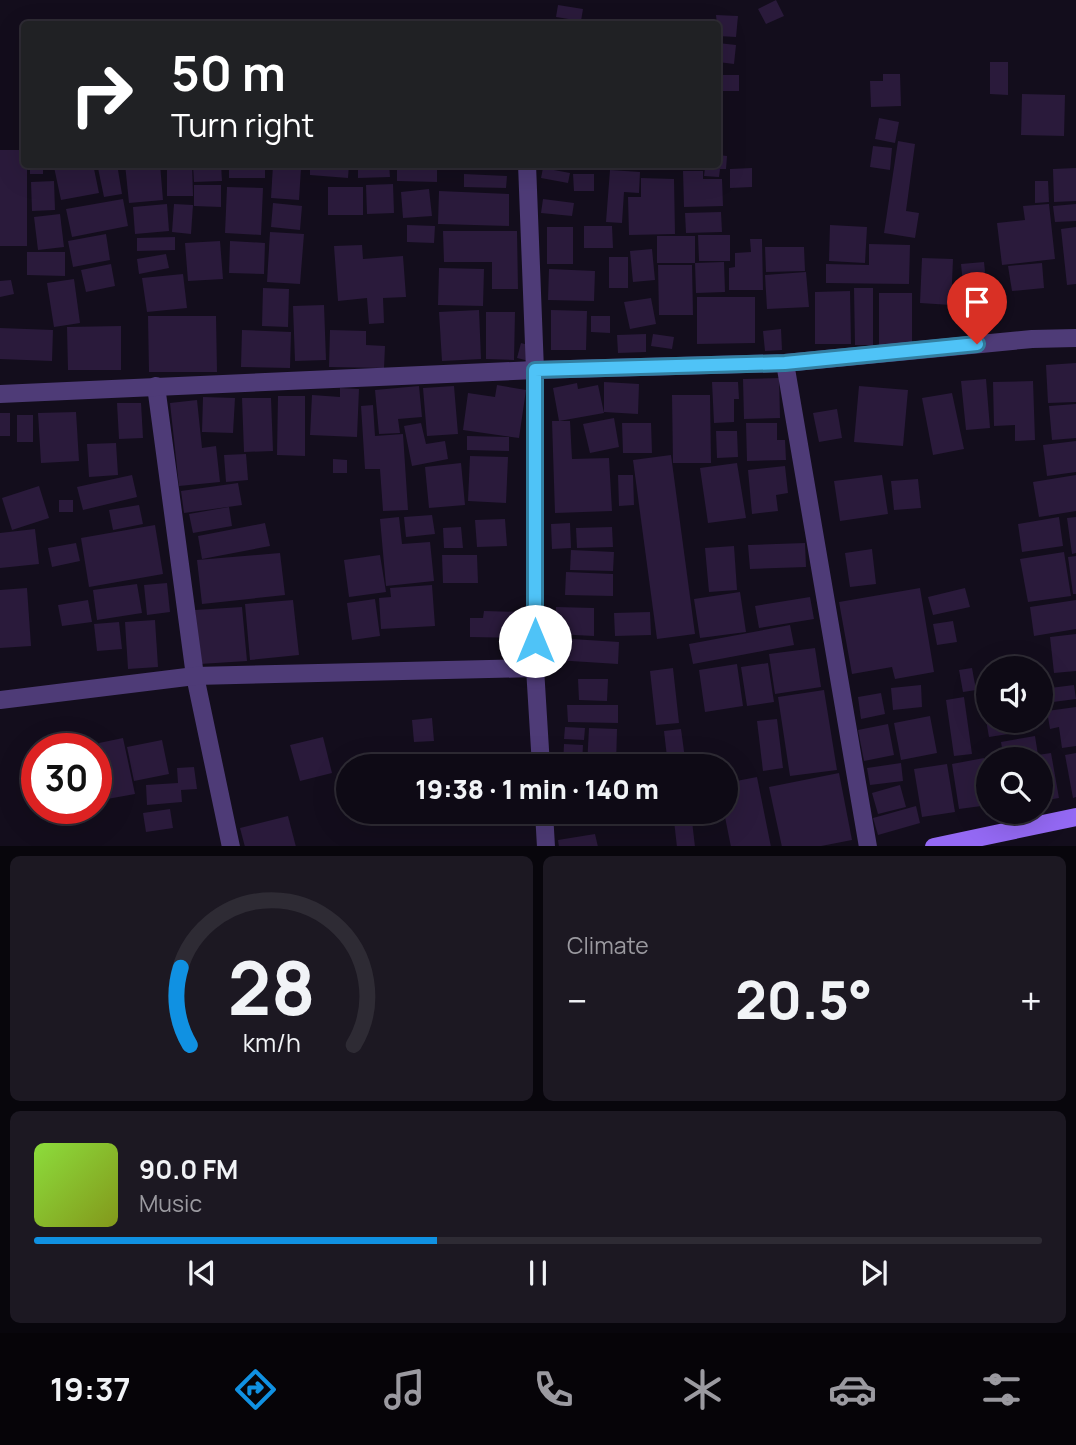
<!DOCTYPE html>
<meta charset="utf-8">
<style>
:root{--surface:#0e0a15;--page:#1c1822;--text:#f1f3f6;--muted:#9b9aa0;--line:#2e2b34;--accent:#1091e2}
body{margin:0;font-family:Manrope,sans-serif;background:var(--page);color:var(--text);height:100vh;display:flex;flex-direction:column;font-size:26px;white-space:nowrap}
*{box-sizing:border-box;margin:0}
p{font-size:23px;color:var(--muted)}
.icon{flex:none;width:38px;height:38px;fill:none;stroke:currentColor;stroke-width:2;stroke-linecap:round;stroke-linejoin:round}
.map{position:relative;height:846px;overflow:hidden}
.details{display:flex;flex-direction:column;gap:10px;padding:10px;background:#08060c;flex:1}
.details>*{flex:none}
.guide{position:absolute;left:21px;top:21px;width:700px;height:147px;border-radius:7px;box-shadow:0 7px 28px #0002,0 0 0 2px var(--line);background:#202124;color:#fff;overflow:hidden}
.buttons{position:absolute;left:976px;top:656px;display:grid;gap:14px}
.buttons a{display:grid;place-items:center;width:77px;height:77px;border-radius:50%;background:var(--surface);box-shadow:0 7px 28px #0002,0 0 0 2px var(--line);font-size:35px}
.speed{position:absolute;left:21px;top:733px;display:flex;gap:14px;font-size:35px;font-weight:700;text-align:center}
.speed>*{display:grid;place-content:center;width:91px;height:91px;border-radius:50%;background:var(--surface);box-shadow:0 7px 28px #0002,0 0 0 2px var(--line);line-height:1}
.speed .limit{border:10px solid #d22;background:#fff;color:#111}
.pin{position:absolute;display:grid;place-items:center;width:60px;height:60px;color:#fff;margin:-72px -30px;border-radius:50% 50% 50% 0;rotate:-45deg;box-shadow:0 0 7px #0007}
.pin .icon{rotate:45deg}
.me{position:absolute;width:77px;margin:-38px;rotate:0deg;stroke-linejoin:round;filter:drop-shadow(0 0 5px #0008)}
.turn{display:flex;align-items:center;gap:24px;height:147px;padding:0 35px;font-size:32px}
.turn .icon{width:91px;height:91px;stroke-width:2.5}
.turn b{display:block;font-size:49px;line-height:60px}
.big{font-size:52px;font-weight:800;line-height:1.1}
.details .widget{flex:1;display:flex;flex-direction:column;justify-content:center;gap:10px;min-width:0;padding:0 24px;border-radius:10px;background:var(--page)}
.details .dial{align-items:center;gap:0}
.dial svg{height:182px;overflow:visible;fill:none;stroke:var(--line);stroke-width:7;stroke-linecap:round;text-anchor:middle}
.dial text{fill:var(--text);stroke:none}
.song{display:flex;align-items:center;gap:21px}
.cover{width:84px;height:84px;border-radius:10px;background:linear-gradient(135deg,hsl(90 70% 55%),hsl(70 70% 35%))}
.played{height:7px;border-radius:4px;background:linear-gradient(90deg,var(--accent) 40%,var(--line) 40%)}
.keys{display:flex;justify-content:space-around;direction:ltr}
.heat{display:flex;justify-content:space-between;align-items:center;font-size:38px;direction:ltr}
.details .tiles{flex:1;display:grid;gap:10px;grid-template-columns:1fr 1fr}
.widget:last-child{grid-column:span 2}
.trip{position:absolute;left:336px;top:754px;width:402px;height:70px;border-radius:35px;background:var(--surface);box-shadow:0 7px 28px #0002,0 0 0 2px var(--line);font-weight:800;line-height:70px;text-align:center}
.tab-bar{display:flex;height:112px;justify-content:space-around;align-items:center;background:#060408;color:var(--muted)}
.tab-bar .icon{width:49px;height:49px}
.tab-bar .selected{color:var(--accent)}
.tab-bar b{font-size:32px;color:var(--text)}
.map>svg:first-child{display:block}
.building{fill:#2a1a3b}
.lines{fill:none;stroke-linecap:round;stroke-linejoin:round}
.street{stroke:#4e3b77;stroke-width:18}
.secondary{stroke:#9469f4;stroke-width:18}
.route-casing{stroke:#337fa1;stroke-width:18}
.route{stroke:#4fc3f7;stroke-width:12}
</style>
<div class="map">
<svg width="1076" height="847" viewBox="0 0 1076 847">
<rect width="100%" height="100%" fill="#130d1c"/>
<!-- building -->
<g class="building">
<polygon points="776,0 784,16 766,24 758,9"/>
<polygon points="558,5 583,9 581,21 556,17"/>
<polygon points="716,15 738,16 736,37 718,36"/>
<polygon points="718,43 736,45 734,64 718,62"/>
<polygon points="990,62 1008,62 1008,95 990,94"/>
<polygon points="883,74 900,74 901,106 871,107 870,81 883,81"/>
<rect x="721" y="75" width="18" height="16"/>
<polygon points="1022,94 1065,95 1064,136 1021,135"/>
<polygon points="879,118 899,122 895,143 875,139"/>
<polygon points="898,141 915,144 906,211 919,213 915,238 884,233"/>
<polygon points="873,146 892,148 890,170 870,167"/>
<polygon points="0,150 24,150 24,164 27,164 27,246 0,246"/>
<polygon points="718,155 727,156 726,169 720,169 719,177 704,176 705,168 692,166 692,164 718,164"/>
<rect x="30" y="164" width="13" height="10"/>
<polygon points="66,164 93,164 99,193 61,200 54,167"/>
<polygon points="117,164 122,194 104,197 98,168"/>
<polygon points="125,164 160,164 163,200 129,203"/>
<polygon points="167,164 192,164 193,196 167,196"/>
<polygon points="193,164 221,164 222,181 194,182"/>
<rect x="229" y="164" width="36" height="14"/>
<polygon points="310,164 349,164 348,178 310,175"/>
<polygon points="358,164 389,164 390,177 358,178"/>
<polygon points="397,164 437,164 437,182 397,181"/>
<polygon points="479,164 511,164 511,170 479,169"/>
<polygon points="273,165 301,168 299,200 271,198"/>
<polygon points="543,168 570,173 568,183 541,178"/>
<polygon points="752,168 752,187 730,188 730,169"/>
<polygon points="1076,168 1076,201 1054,202 1053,169"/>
<polygon points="610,170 640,172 639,193 624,192 622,223 606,222"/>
<polygon points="683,171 703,171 703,179 722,179 723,206 684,207"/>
<polygon points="464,174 507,176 506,188 464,187"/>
<polygon points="573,174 594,174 594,191 574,191"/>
<polygon points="641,178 674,179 675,234 629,235 628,197 641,197"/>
<polygon points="54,181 55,210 32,211 31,182"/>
<polygon points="1035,181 1048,181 1049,202 1035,203"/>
<polygon points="393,184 394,213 367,214 366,185"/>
<polygon points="194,185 221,185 221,207 194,206"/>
<polygon points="227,187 263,188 261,235 225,233"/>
<rect x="328" y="187" width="35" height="28"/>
<polygon points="429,189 432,216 403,218 401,192"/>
<polygon points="439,191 509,194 509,226 438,224"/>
<polygon points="123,199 128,226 72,237 66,209"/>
<polygon points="543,199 574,203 572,216 541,213"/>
<polygon points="273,203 302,206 300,230 271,227"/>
<polygon points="167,204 169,231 135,234 133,207"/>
<polygon points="174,204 193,205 191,234 172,232"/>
<polygon points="1049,204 1055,259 1002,265 997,223 1025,220 1023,206"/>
<polygon points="1076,204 1076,221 1055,222 1053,206"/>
<polygon points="721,212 722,232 686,233 685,213"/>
<polygon points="60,214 64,247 38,250 34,217"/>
<polygon points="407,225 435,226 434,243 407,242"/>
<polygon points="830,225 867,227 865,263 829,261"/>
<polygon points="584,226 612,226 613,248 584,248"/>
<rect x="547" y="227" width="26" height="37"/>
<polygon points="1076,227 1076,284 1067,285 1061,229"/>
<polygon points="443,231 517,231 518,289 492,289 492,262 444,262"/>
<polygon points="270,232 304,234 300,284 267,282"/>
<polygon points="106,234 110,260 73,267 68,241"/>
<polygon points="698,235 730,235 730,261 699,261"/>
<rect x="657" y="236" width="38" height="27"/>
<polygon points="175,237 175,250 137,251 137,238"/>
<polygon points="750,239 762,239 763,290 729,290 729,268 735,267 735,253 751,252"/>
<polygon points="220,241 223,279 188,281 185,243"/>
<polygon points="230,241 265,243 264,274 229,273"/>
<polygon points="869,244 910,245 909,284 826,283 826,264 869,265"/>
<polygon points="362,245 363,259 403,256 406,297 383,298 384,323 369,324 367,298 338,301 334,246"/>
<polygon points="765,247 804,247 805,271 766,272"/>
<polygon points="652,249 655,280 633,282 630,251"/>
<polygon points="27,252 65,252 65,276 27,275"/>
<polygon points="166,254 169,268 139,274 137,259"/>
<rect x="609" y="257" width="19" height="31"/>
<polygon points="922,258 953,259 951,305 920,303"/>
<polygon points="724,262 725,292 696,293 695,263"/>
<polygon points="984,262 986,282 963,284 961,264"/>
<polygon points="1042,263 1044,288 1012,291 1008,266"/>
<polygon points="111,264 115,286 86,292 81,270"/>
<polygon points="658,265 692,265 693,315 659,315"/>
<polygon points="439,268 484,269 483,306 438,305"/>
<polygon points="549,269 595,271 594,301 548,300"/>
<polygon points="806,272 809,307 767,309 765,275"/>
<polygon points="183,274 187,308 147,312 142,278"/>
<polygon points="74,279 80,323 54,327 47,283"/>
<polygon points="11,280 14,294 0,297 0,281"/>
<polygon points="997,285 998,307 964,308 963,286"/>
<polygon points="263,288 289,289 288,327 262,326"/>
<polygon points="854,288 873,288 873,345 855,345"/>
<polygon points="850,291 851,344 815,344 815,292"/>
<polygon points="879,293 912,293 912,344 879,345"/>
<polygon points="697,297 755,297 755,343 697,344"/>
<polygon points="651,298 656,324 630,329 624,302"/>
<polygon points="324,305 326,360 295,361 293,306"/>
<polygon points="479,310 481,359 442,361 439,312"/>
<polygon points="551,310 587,311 586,350 551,350"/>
<polygon points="486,312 515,312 514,360 486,359"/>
<polygon points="148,316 216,316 217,372 149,372"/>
<polygon points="591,316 610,316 610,333 591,332"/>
<polygon points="121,326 121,370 68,370 67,327"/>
<polygon points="0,328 53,330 52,361 0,359"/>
<polygon points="781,329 782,350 765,351 763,331"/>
<polygon points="242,330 291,332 290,368 241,367"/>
<polygon points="330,330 366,331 366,345 385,346 384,368 329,367"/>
<polygon points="646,334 646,352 618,353 617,335"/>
<polygon points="653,334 674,337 672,349 651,346"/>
<polygon points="521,343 532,346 529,361 517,358"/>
<polygon points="1076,363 1076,402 1048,403 1046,365"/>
<polygon points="779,378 780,418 744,419 743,379"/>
<polygon points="986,379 990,428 966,430 961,381"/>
<polygon points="1033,381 1035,440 1015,441 1015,425 994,426 993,382"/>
<polygon points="604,382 639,384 638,414 604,412"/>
<polygon points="712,382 738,382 739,399 734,399 734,422 714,423"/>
<polygon points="577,383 578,389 598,385 604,413 559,421 570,421 572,459 609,458 612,511 555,513 552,421 559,421 553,388"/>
<polygon points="497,385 526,390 519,438 463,430 468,393 495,397"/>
<polygon points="419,386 422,417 398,419 400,433 379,434 375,390"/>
<polygon points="454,386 458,434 427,436 423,388"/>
<polygon points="859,386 908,390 903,446 854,442"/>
<polygon points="340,388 359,389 357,437 310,435 312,395 340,397"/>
<polygon points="952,393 964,449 933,455 922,398"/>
<polygon points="672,395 710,395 711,463 673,463"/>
<polygon points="278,396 305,396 305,456 277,455"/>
<polygon points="203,397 235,398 233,433 202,432"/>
<polygon points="242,398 271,398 273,451 244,452"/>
<polygon points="197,400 202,448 216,446 220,482 179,486 170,403"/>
<polygon points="117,403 141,403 143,438 119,439"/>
<polygon points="1076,404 1076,438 1052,440 1049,406"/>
<polygon points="373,405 375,436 403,434 408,510 383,511 380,469 365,469 361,406"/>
<polygon points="837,409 842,438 819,442 813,413"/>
<polygon points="76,412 79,461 41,463 38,413"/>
<rect x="0" y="413" width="10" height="23"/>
<rect x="17" y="415" width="16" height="27"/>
<polygon points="614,418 619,447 590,453 583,424"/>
<polygon points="421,423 426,444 445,441 448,459 412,466 404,426"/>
<polygon points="622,423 651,423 652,453 623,453"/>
<polygon points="746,423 777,423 777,440 785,440 786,460 747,461"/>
<polygon points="716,431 737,431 738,457 717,458"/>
<polygon points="467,436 509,437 509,451 467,450"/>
<polygon points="1076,441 1076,472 1047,476 1043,445"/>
<polygon points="116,443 118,475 89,477 87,444"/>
<polygon points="246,454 248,480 226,482 224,455"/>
<polygon points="671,455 695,634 657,639 633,460"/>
<polygon points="470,456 508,457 506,503 468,501"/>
<polygon points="333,459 347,460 347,473 333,473"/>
<polygon points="461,463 465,505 429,508 425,467"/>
<polygon points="737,463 746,518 708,523 700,468"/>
<polygon points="785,466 788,493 776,495 778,511 752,514 748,470"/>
<polygon points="132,475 137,497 83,510 77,487"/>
<polygon points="618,475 633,475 634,505 619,506"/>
<polygon points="882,475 888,514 840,521 834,481"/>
<polygon points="1076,475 1076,511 1039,517 1033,482"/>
<polygon points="918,479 921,508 894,510 891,481"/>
<polygon points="238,483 242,505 184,513 181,491"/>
<polygon points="39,486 49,518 12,530 2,498"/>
<rect x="59" y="500" width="14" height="12"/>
<polygon points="139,505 143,524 113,530 109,510"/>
<polygon points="229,507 232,526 193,533 189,514"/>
<polygon points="432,515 435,534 406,537 404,517"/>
<polygon points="399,517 402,544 430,542 434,581 386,586 380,519"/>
<polygon points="1059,517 1063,546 1022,552 1018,524"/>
<polygon points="1076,517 1076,553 1072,554 1067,518"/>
<polygon points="505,519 507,546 477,547 475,520"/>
<polygon points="265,523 270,546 202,559 198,536"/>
<polygon points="570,523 571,548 552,549 551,524"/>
<polygon points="155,525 163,574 89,587 81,538"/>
<polygon points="461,527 463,548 444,548 443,528"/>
<polygon points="612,527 613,547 577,548 576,528"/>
<polygon points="35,529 39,564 0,568 0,533"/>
<polygon points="76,543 80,561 52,567 48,548"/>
<polygon points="805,543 806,567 750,569 748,545"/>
<polygon points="734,546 737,590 709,592 705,548"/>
<polygon points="872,549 876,584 850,587 845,553"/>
<polygon points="571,550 614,552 613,571 570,570"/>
<polygon points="1064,552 1071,596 1028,602 1020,559"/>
<polygon points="280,553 285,595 202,604 197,560"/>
<polygon points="380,555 386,592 349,597 344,560"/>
<polygon points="442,555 477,555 478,583 443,583"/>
<polygon points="1076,556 1076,594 1073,594 1068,557"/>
<polygon points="566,572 613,574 613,596 565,595"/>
<polygon points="167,583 170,612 147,615 144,585"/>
<polygon points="137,584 142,613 97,620 93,590"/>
<polygon points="432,585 435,626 381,629 379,598 391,597 390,588"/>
<polygon points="27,588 31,646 0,648 0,590"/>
<polygon points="920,588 934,672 895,679 892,667 852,674 839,602"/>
<polygon points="965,588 970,607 933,615 928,597"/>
<polygon points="740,592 746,632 700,638 694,599"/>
<polygon points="810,597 814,619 759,628 755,606"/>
<polygon points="375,599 380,636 352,640 347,603"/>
<polygon points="88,600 92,622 62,626 58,605"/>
<polygon points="293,600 299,655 250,660 245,604"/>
<polygon points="1076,600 1076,629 1034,636 1030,607"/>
<polygon points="242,607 247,661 200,664 195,610"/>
<polygon points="556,607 594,608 594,636 556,634"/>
<polygon points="484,611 523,612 522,638 470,637 470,618 483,618"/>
<polygon points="650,612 651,635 615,636 614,613"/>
<polygon points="155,620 158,667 128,669 125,622"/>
<polygon points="953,621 957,642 937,645 933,624"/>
<polygon points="119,622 122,649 97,651 94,624"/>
<polygon points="790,625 794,645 693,664 689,644"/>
<polygon points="1076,634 1076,671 1054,673 1050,637"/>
<polygon points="556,638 619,642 618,664 555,660"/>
<polygon points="815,648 821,687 775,694 769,654"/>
<polygon points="768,663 774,702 747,706 741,667"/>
<polygon points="737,664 743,706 705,712 699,670"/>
<polygon points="673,668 679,723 656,725 650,671"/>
<polygon points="972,668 976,690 963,692 959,670"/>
<polygon points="578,679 608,679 607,701 579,700"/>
<polygon points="921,685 922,707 893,710 891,688"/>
<polygon points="1074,685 1076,699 1053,702 1050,688"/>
<polygon points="824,690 837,770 790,776 778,697"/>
<polygon points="881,693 885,714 861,719 858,697"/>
<polygon points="964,697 972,754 954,756 946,700"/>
<polygon points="567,705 618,705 618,723 568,722"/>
<polygon points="1076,707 1076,746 1062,748 1059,727 1050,729 1047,711"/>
<polygon points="985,714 989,714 989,721 1032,721 1034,730 989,737"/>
<polygon points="930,716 937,753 901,760 894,723"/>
<polygon points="432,718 434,741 414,742 412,720"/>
<polygon points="777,719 783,768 763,771 757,721"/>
<polygon points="888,724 894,755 864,761 858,730"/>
<polygon points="565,727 585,728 584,740 564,739"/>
<polygon points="589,728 617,729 616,766 587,766"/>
<polygon points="681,729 686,766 668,766 664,731"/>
<polygon points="1035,736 1038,755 1051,753 1059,798 1041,801 1041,760 1004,760 1001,742"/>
<polygon points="323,737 332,773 300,781 290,745"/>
<polygon points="123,738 135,794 96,801 96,764 103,763 99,743"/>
<polygon points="162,740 169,774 134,781 127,747"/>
<polygon points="564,744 583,745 582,766 563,766"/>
<polygon points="1076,753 1076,797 1073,798 1065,755"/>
<polygon points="984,758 989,786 989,805 959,809 952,764"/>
<polygon points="901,763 903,781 870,785 867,768"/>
<polygon points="947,764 955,812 922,817 914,769"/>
<polygon points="194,767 197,789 181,790 182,802 147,805 146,785 178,783 177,768"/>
<polygon points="839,773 852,840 816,847 782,847 769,787"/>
<polygon points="757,777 771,847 731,847 724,812 726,812 726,783"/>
<polygon points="900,785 906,807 878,814 872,793"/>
<polygon points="916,806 920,823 878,835 873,818"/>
<polygon points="170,809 173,828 146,832 143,813"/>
<polygon points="636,812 667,812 667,816 637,820"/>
<polygon points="673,812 691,812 695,847 677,847"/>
<polygon points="288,816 296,847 245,847 240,828"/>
<polygon points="595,834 598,847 559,847 558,840"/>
</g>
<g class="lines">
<!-- street -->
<g class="street">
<polyline points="527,164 535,370 535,668 541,766"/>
<polyline points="785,363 868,847"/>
<polyline points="156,386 195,676 231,847"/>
<polyline points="0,394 535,370 785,363 1032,339 1076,338"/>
<polyline points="0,700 195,676 535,668"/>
<polyline points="544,812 546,847"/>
</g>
<!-- secondary -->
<polyline class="secondary" points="934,847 1076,817"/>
</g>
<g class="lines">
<!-- route casing -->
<g class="route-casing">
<polyline id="route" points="535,641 535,370 785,363 977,344"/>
</g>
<!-- route -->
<use href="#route" class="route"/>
</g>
</svg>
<div class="buttons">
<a><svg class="icon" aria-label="sound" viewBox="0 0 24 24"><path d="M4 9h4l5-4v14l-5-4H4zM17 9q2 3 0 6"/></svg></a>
<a><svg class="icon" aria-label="search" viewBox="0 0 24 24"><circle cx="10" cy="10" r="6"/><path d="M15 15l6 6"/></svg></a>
</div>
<div class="speed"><div class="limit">30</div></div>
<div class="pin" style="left:977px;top:344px;background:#d93025"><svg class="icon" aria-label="arrive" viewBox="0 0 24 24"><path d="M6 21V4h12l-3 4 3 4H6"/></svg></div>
<svg class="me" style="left:535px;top:641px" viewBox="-20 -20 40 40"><circle r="19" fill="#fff"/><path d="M0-13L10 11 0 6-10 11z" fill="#4fc3f7"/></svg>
<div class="trip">19:38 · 1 min · 140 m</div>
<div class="guide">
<div class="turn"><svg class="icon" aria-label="right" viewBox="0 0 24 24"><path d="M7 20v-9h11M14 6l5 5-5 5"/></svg><div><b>50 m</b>Turn right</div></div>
</div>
</div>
<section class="details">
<div class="tiles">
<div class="widget dial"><svg viewBox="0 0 100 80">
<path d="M14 69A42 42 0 1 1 86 69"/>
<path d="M14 69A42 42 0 0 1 10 35" stroke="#1091e2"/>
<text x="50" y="56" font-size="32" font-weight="700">28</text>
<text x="50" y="72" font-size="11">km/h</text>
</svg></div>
<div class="widget"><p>Climate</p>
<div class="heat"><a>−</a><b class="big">20.5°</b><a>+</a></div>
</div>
<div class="widget">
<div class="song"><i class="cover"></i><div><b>90.0 FM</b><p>Music</p></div></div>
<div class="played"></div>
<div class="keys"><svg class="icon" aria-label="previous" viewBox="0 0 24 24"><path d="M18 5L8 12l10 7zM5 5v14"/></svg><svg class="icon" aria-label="pause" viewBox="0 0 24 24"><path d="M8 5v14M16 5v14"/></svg><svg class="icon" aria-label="next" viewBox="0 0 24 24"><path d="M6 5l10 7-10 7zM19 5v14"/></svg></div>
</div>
</div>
</section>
<nav class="tab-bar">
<b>19:37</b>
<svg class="icon selected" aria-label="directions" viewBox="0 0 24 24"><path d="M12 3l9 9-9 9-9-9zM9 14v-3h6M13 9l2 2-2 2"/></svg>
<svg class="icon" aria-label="music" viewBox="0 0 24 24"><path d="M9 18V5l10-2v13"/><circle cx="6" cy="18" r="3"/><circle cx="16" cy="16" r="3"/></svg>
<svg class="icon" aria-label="phone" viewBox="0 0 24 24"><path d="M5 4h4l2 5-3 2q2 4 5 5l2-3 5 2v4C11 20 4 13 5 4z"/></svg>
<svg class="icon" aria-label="climate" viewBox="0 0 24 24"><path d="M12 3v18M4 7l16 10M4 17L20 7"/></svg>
<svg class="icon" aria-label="car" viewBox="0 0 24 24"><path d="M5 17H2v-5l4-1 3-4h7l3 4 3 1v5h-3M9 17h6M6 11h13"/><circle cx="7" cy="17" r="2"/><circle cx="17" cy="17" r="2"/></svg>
<svg class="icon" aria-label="filters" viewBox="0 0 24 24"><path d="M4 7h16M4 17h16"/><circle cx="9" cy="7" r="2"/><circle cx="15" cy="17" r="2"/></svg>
</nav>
